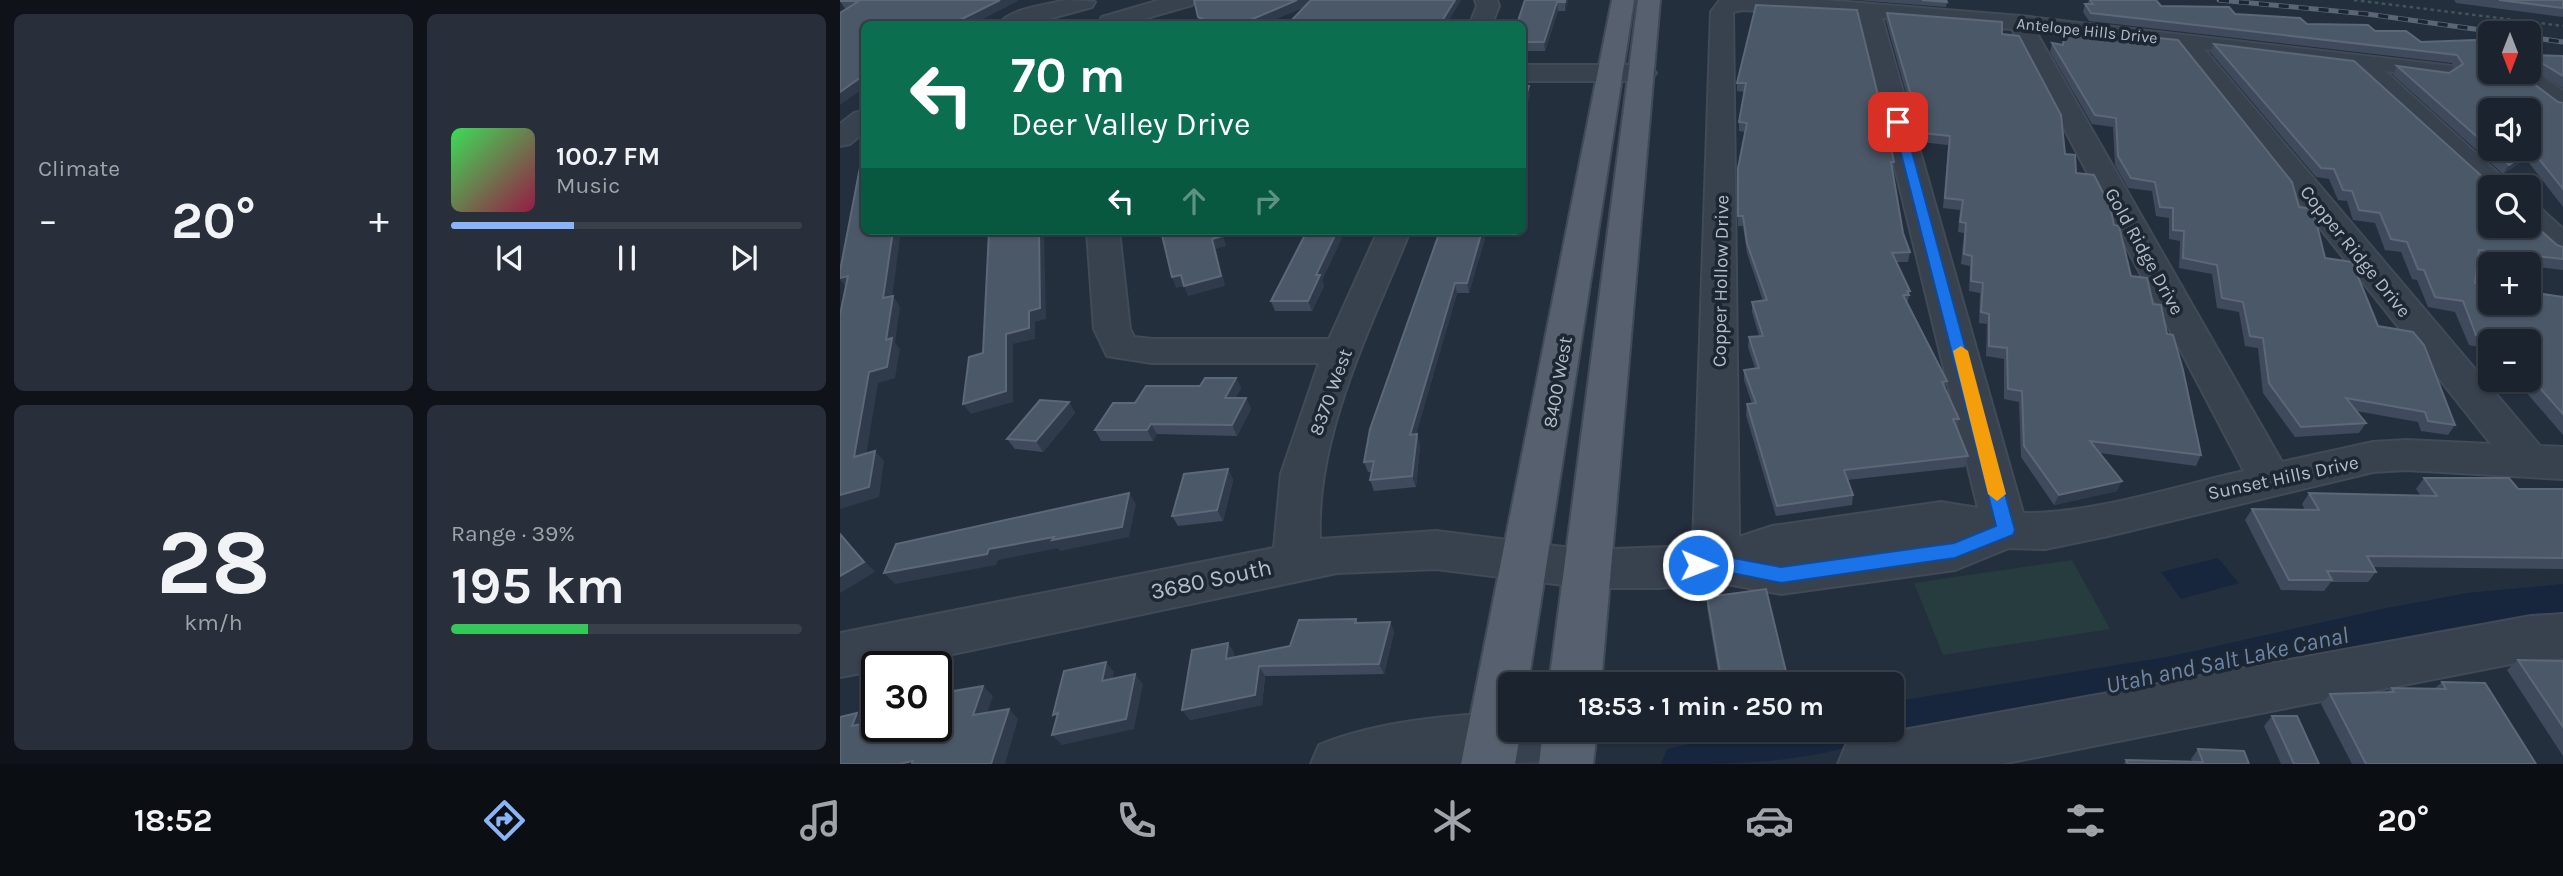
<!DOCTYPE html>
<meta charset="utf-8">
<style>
:root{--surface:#1b232e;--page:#282f3a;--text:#f1f3f6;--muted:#a0a4aa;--line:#39404a;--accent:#8ab4f8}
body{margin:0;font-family:Karla,sans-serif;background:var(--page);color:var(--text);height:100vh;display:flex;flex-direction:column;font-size:26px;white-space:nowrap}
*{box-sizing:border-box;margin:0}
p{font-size:23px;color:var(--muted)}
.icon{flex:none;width:38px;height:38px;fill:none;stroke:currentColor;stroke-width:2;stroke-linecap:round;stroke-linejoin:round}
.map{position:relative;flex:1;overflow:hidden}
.panel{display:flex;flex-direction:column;gap:14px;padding:14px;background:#0f1319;width:840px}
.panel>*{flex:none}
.hud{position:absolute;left:21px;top:21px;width:665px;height:214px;border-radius:10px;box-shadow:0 2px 5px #0004,0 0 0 2px var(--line);background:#0b6e4f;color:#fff;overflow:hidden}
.needle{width:46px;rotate:180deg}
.fabs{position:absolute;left:1638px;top:21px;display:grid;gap:14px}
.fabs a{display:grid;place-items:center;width:63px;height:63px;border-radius:10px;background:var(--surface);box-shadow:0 2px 5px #0004,0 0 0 2px var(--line);font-size:35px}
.speed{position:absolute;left:21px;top:651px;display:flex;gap:14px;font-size:35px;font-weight:700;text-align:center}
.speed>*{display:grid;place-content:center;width:91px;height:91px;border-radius:50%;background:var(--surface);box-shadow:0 2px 5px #0004,0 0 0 2px var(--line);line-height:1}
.speed .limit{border:4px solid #111;border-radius:10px;background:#fff;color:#111}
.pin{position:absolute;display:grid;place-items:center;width:60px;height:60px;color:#fff;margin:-30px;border-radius:14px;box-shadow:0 4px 10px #0006}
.me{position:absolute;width:77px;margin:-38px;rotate:91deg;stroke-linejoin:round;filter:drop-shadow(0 0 5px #0008)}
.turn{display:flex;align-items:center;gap:24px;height:147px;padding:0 35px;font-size:32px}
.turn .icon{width:91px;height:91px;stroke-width:2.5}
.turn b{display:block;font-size:49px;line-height:60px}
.lanes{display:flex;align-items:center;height:66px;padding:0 35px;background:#0003;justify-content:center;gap:35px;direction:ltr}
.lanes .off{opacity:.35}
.big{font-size:52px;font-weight:700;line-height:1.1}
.panel .card{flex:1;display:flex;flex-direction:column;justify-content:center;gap:10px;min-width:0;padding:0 24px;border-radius:10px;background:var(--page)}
.panel .dial{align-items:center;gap:0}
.dial b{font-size:91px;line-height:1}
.song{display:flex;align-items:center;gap:21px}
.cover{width:84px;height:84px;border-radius:10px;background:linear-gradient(135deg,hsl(130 70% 55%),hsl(340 70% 35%))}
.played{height:7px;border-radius:4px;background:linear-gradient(90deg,var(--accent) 35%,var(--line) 35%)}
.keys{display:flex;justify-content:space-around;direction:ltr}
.heat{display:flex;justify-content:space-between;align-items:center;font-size:38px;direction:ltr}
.charge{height:10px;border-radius:5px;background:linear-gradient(90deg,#34c759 39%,var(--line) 0)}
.panel .tiles{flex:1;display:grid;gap:14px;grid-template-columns:repeat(2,1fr)}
.trip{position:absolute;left:658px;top:672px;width:406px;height:70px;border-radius:10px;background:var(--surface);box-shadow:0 2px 5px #0004,0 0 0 2px var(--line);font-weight:700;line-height:70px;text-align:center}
.tab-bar{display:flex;height:112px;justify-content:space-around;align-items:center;background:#0b0e12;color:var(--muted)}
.tab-bar .icon{width:49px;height:49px}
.tab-bar .selected{color:var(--accent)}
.tab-bar b{font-size:32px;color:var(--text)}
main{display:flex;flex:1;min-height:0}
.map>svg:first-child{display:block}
.green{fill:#263c3f}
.water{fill:#17263c}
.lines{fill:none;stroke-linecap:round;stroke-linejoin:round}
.canal{fill:#17263c;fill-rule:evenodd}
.minor-casing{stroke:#414a57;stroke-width:4}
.major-casing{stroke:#414a57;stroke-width:4}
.path{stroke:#3f5557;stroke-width:2.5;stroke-dasharray:3.5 3.5;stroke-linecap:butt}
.minor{fill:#38414e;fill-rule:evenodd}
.major{fill:#56606e;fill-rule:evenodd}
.rail-casing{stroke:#5a6575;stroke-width:5}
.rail{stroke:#1d2633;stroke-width:3.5;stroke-dasharray:10;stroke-linecap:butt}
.wall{fill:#3f4b5c}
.shaded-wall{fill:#2f3b4b}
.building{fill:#4b5868;stroke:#5c6777;stroke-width:2;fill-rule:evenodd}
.route{fill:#1a73e8;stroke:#114b97;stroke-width:2}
.slow{fill:#f59e0b}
.labels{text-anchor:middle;stroke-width:7;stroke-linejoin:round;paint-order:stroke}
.far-street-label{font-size:16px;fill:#b4bcc9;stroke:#1d2633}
.street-label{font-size:19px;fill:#b4bcc9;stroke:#1d2633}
.near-street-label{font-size:23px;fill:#b4bcc9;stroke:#1d2633}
.near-water-label{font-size:24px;font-style:italic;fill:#6d86a8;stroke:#1d2633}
</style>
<main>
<section class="panel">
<div class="tiles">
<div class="card"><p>Climate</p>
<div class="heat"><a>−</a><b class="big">20°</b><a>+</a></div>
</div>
<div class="card">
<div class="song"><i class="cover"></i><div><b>100.7 FM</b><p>Music</p></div></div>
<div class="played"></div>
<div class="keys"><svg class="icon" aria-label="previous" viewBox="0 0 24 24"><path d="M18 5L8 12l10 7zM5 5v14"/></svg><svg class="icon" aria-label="pause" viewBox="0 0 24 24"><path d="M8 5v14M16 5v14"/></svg><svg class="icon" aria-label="next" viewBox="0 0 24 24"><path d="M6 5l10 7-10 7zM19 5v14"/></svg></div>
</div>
<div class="card dial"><b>28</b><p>km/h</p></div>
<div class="card"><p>Range · 39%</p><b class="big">195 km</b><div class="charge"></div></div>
</div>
</section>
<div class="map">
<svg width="1723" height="764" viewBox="0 0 1723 764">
<rect width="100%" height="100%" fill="#242f3e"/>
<!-- green -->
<polygon class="green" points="1232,560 1270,629 1103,655 1074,583"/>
<!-- water -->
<polygon class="water" points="1378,558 1399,583 1341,599 1321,572"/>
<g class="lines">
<!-- canal -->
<g class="canal">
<polygon points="1723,584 1723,616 1627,625 1547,640 1332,692 1052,740 1037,735 1035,730 1052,730 1052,702 1332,656 1547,608 1627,593"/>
<path d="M908,730h116l-6,14c-64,20 -131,20 -197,20l6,-15z"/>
</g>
<!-- minor casing -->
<g class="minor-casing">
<g id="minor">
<path d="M226,0l29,2 -3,5 -62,17h-31c12,-16 48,-19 67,-24z"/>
<polygon points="320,0 355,0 352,5 286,24 259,22 262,17"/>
<polygon points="635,0 657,0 659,6 652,24 630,24 637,6"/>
<path d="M880,0h104l196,16 432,50 4,5 -4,5 -9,3 -58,-8 128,116h-23v7l-3,-1 -136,-126 -147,-18 336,397 23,1v32l-157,-9 -33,2 -265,64 -63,13 -36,-1 -54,22 -174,24 -65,-12 -56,6h-73l-151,-19 -99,4 -446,94h-14v3l-37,7v-44l434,-85 7,-74 38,-111h-167l-45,-7 -13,-27 -7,-98h32l11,98 4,8 18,2h177l49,-108h32c-38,94 -95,204 -90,308l116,-8 151,19 106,-4 18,-534zM902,10l116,6 120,492 -37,-6 -169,24 -33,11 -6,-525zM1042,18l130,11 232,442c-67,15 -153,43 -221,42zM1196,32l140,14 315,398 -85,-4 -33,2 -91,20z"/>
<polygon points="682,65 803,65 812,68 816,73 812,78 803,81 682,81"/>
<polygon points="1689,67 1723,91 1723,111 1714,109 1666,72 1689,72"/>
<polygon points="24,111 24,132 10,144 0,146 0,124 14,113"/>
<polygon points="1689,206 1700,208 1723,229 1723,256 1711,253 1682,226 1689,226"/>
<polygon points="1723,614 1723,658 1691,660 1161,764 998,764 1006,745 1025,737 1691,616"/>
<path d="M670,712v18h84l2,4 -8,18 -19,8 -69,4h-189l8,-19c59,-24 127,-29 191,-33z"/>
</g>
</g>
<!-- major casing -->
<g class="major-casing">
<g id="major">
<polygon points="772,0 794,0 688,684 670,684 670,730 681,730 675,764 621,764"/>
<polygon points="798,0 820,0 761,684 709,684"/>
<polygon points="703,730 757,730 753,764 699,764"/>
</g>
</g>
<!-- path -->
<polyline class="path" points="1514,0 1723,26"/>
<!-- minor -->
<use href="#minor" class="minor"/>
<!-- major -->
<use href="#major" class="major"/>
<!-- rail casing -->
<g class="rail-casing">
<g id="rail">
<polyline points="1379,0 1527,14 1663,33"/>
<polyline points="1689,37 1723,42"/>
</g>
</g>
<!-- rail -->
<use href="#rail" class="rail"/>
</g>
<!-- wall -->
<g class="wall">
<polygon points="685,0 728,0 725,11 718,11 705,51 683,51 682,24"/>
<polygon points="1016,0 1106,0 1107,2 1106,7"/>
<polygon points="1249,0 1316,0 1321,6 1395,14 1467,24 1535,31 1581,42 1635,40 1650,72 1718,102 1723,103 1723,207 1686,159 1663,174 1553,75 1557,66 1609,73 1616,69 1612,63 1249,21 1243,12 1245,4 1247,4"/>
<polygon points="1614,0 1723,0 1723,17 1616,3"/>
<polygon points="0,1 178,1 6,10"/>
<polygon points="916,5 1054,162 1052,171 1063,233 1070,252 1068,262 1056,262 1070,291 1067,304 1107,381 1105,389 1119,419 1116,428 1128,456 1125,467 1007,480 1013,495 1012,505 936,516 906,415 907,404 912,404 904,380 904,370 915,368 908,347 909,337 919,336 912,312 912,302 923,301 907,253 903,226 898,226 898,168 905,132 899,131 899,122 904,92 897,91 897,83"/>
<polygon points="466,6 424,24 360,24 358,17"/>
<polygon points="1047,13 1162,34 1225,154 1236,173 1274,225 1291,276 1313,304 1327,334 1361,455 1356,466 1260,453 1277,491 1214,505 1181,457 1179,402 1164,399 1164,359 1146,356 1147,324 1139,323 1140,293 1129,291 1130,266 1121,264 1124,233 1118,232 1120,210 1103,208 1108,145 1080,142 1046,21"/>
<polygon points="1225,29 1459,207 1485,258 1615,425 1608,435 1581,431 1578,422 1516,411 1526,423 1519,433 1455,437 1423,393 1418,348 1405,346 1399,312 1377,308 1372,274 1339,268 1340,241 1329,239 1329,218 1316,216 1312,191 1288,188 1275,165 1273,127 1252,124 1210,52 1212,43 1222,44"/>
<polygon points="1374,44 1650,226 1723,247 1723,270 1689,266 1689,264 1672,264 1638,260 1635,283 1723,297 1723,435 1685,391 1675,389 1671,380 1689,380 1689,341 1650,341 1650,349 1629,345 1615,312 1588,307 1577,280 1572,279 1561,252 1545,250 1535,223 1513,220 1507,201 1498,200 1489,179 1476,177 1370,52"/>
<polygon points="1689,55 1723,56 1723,88 1689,66"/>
<polygon points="467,231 505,231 482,280 484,286 472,311 435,311 431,301"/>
<polygon points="600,231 647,231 629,293 617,293 576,434 580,445 576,487 534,491 530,480 532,472 528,472 524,462"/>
<polygon points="396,378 401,388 395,398 406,398 411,409 397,436 317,434 313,441 261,441 255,430 295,403 360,386"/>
<polygon points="229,402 235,413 203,452 175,449 167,439"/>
<polygon points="388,469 393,480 383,521 338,526 332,516"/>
<polygon points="1584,478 1678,489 1723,489 1723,569 1533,567 1536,572 1528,582 1491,582 1484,591 1441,590 1405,520 1412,509 1465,510 1462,504 1469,493 1581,496 1576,489"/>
<polygon points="867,597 948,680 947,684 880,684 867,607"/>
<polygon points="516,619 518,623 550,622 554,632 544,674 425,676 422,705 350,720 388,643 394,653 394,657 450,646"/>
<polygon points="1678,660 1723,661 1723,756 1667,670"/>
<polygon points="1602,682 1696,764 1512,764 1481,704 1490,694 1547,692 1552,688 1594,689"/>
<polygon points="1432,716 1479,764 1441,764 1424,726"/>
<polygon points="1358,749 1409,764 1284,764 1286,760 1352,761 1351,759"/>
</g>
<!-- shaded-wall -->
<g class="shaded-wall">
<polygon points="160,0 177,0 178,1 133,24 112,24"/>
<polygon points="457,0 479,0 424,24 401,24"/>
<polygon points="615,0 621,0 607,24 600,24"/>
<polygon points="725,0 728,0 725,11"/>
<polygon points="717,2 718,11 705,51 704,42"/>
<polygon points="24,75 24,88 0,105 0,92"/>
<polygon points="689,86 690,95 682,121 682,107"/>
<polygon points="1692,150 1686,159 1663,174 1669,165"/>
<polygon points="53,231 61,231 52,298 53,296 60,307 55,343 60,349 55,378 38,383 24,468 14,457 29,372 46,340 43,298"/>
<polygon points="199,231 204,231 206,319 195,322 195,339 173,344 173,402 131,414 123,404 166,334 189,311"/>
<polygon points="381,231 382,231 386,246 376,249 385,286 348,296 344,286 336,288 332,277 341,275 372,239"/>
<polygon points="497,231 505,231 482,280 484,286 472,311 468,301 476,275"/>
<polygon points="642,231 647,231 629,293 627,283"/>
<polygon points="8,276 7,288 0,280 0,278"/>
<polygon points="615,283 617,293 573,445 570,435"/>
<polygon points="396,378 401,388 390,409 385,398"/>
<polygon points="406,398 411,409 397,436 392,425"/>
<polygon points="229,402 235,413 203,452 196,441"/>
<polygon points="311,424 317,434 313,441 307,430"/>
<polygon points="577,434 580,445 576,487 572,476"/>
<polygon points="35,451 44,461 39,497 0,509 0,495"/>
<polygon points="388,469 393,480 383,521 377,510"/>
<polygon points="1282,481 1277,491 1214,505 1219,495"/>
<polygon points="289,493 296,504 289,537 220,551 218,548 158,560 156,565 55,584 44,573 149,549"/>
<polygon points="0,534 35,572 0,593"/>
<polygon points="550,622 554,632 544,674 539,664"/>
<polygon points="388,643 394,653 392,669 386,659"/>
<polygon points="266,662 274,672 270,691 262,681"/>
<polygon points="419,666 425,676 422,705 350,720 342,710"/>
<polygon points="295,674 303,684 294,729 222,745 212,735"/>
<polygon points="143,686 153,696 143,725 133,715"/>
<polygon points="169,709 178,719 165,764 151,764"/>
<polygon points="17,713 29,723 12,726"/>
</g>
<!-- building -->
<g class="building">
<polygon points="2,0 160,0 112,24 24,24 24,75 0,92 0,13 19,1 0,1"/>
<polygon points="354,0 457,0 401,24 373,24 358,17"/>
<polygon points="471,0 615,0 600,24 448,24"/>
<polygon points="685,0 725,0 725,2 717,2 704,42 682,42 684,36 682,36 682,24 677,24"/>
<polygon points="1082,0 1106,0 1107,2"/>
<path d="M1250,0h66l5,6 68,1 6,7 65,4 7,6 61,1 7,6h31l15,11 54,-2 6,4h9v28h28l40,30 5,1v86l-31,-39 -23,15 -112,-99 52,7 14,-9 -6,-9 -366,-42 -6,-9h8zM1650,110h39v39h-39z"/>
<polygon points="1659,0 1723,0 1723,8"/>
<polygon points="916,5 1017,10 1052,152 1054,162 1051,162 1063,233 1070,252 1052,253 1070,291 1067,291 1069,295 1063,295 1107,381 1102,382 1119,419 1113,419 1128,456 1004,470 1013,495 937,506 907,404 916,403 904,370 919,368 909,337 923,336 912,302 927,300 907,243 903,216 898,216 898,168 907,123 899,122 906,83 897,83"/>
<polygon points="1047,13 1162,22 1162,34 1179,36 1221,115 1225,154 1235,155 1236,173 1254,175 1270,206 1274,225 1279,226 1291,276 1307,278 1313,304 1321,305 1327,334 1333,335 1343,370 1361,455 1250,441 1282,481 1219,495 1184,446 1182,391 1168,389 1167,348 1149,346 1149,314 1141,312 1143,283 1131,281 1132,256 1124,254 1126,223 1120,222 1123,200 1105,198 1110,136 1082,133"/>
<polygon points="1225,29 1338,40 1452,182 1459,207 1473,209 1485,258 1512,262 1538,326 1573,332 1584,345 1615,425 1588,421 1585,412 1506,398 1526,423 1461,427 1429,383 1423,338 1410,336 1403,302 1382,298 1377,265 1343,258 1344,231 1333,230 1333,208 1320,207 1315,182 1291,178 1278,156 1276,118 1255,115 1212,43 1223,45"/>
<polygon points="1374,44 1514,61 1645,179 1650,189 1650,226 1689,226 1689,220 1690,221 1717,245 1723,247 1723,259 1639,250 1635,283 1650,285 1650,303 1689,303 1689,292 1723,297 1723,414 1693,380 1689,379 1689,341 1666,341 1665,339 1636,335 1623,301 1595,297 1584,270 1578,269 1567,242 1551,239 1540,213 1519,210 1512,191 1503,190 1494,169 1481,168"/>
<polygon points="1689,55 1723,56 1723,76 1692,57 1691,61 1689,61"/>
<polygon points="682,86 689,86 682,107"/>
<polygon points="24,155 24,231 53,231 43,298 53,296 46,340 52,338 47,367 29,372 14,457 35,451 29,487 0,495 0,315 8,276 0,278 0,271 22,157"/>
<polygon points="149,231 199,231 200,308 189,311 189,328 166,334 166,391 123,404 129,357 143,353"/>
<polygon points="321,231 381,231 382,236 372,239 381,276 344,286 341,275 332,277"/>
<polygon points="467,231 497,231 476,275 480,275 468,301 431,301"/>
<polygon points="600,231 642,231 627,283 615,283 570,435 577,434 572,476 530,480 534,461 524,462 530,429"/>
<polygon points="365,378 396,378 385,398 406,398 392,425 311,424 307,430 255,430 273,403 295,403 306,386 360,386"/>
<polygon points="200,400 229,402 196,441 167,439"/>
<polygon points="388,469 377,510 332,516 344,474"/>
<polygon points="1584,478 1669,478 1678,489 1723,489 1723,558 1527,556 1536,572 1487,571 1492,580 1449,580 1412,509 1479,510 1469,493 1597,496"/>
<polygon points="289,493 282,527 212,540 214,537 149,549 147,554 44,573 56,544"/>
<polygon points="0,534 24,562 0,576"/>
<polygon points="926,589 948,680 914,684 882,684 867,597"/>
<polygon points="516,619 515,623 550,622 539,664 419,666 415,695 342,710 352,650 388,643 386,659 450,646 459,620"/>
<polygon points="1678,660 1723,661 1723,727"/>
<polygon points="266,662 262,681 295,674 286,719 212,735 218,713 213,715 224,671"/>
<polygon points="1602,682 1645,683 1696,764 1526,764 1490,694 1554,692 1552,688 1606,689"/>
<polygon points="143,686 133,715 169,709 151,764 72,764 73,761 59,764 0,764 0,717 17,713 12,726 37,721 37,726 96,726 96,710 102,693"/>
<polygon points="1432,716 1457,716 1479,764 1454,764"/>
<polygon points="1358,749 1404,751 1409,764 1288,764 1286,760 1363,762"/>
</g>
<!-- route -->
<polygon class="route" points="1058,119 1064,122 1175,530 1173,535 1115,558 941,583 877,570 851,570 848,565 851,559 877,555 941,567 1114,543 1156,526 1053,122"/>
<!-- slow -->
<polygon class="slow" points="1121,346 1128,351 1166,494 1157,501 1148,494 1113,351"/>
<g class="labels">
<!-- far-street labels -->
<g class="far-street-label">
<text transform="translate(1247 30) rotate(6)" y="6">Antelope Hills Drive</text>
</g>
<!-- street labels -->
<g class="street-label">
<text transform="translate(1305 251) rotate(61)" y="7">Gold Ridge Drive</text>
<text transform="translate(1516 251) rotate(51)" y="7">Copper Ridge Drive</text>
<text transform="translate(880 281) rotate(-89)" y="7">Copper Hollow Drive</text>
<text transform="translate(717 382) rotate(-80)" y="7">8400 West</text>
<text transform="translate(490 392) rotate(-70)" y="7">8370 West</text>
<text transform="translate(1443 477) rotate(-12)" y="7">Sunset Hills Drive</text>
</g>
<!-- near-street labels -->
<g class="near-street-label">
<text transform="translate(371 579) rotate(-12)" y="8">3680 South</text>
</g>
<!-- near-water labels -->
<g class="near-water-label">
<text transform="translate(1387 660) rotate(-12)" y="8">Utah and Salt Lake Canal</text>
</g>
</g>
</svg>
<div class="fabs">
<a><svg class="needle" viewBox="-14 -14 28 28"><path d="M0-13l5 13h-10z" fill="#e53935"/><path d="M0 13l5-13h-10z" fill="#a0a4aa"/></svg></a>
<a><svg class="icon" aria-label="sound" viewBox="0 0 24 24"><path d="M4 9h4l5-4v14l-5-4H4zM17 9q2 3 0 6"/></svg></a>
<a><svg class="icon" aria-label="search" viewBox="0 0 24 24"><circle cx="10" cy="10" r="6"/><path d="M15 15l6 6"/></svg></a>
<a>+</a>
<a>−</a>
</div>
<div class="speed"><div class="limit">30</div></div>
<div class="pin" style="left:1058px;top:122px;background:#d93025"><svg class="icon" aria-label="arrive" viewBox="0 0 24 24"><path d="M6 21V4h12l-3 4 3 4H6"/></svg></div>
<svg class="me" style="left:858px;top:565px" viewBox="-20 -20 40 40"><circle r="17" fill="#1a73e8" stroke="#fff" stroke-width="3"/><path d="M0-11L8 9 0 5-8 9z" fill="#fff"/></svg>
<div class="trip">18:53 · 1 min · 250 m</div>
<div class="hud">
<div class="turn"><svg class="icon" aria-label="left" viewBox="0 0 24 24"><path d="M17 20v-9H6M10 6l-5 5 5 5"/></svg><div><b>70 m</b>Deer Valley Drive</div></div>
<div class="lanes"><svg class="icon" aria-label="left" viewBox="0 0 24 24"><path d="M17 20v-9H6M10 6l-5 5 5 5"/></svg><svg class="icon off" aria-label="ahead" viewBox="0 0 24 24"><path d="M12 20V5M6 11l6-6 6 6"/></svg><svg class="icon off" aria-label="right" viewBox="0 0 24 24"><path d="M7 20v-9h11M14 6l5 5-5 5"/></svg></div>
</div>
</div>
</main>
<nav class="tab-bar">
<b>18:52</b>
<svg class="icon selected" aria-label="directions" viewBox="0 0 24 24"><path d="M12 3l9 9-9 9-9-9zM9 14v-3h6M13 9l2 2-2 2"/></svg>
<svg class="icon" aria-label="music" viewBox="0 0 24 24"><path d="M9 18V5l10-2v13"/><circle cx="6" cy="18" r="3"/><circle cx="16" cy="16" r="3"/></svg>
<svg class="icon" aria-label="phone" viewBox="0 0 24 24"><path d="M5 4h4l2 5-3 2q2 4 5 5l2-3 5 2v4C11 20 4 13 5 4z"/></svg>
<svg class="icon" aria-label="climate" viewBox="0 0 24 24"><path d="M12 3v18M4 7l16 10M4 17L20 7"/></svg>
<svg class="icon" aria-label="car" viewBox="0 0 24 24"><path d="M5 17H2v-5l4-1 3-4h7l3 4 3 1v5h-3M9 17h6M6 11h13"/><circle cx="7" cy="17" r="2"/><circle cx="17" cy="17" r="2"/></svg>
<svg class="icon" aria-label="filters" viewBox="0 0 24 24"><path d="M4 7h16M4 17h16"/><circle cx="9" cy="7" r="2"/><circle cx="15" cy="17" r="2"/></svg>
<b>20°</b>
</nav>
